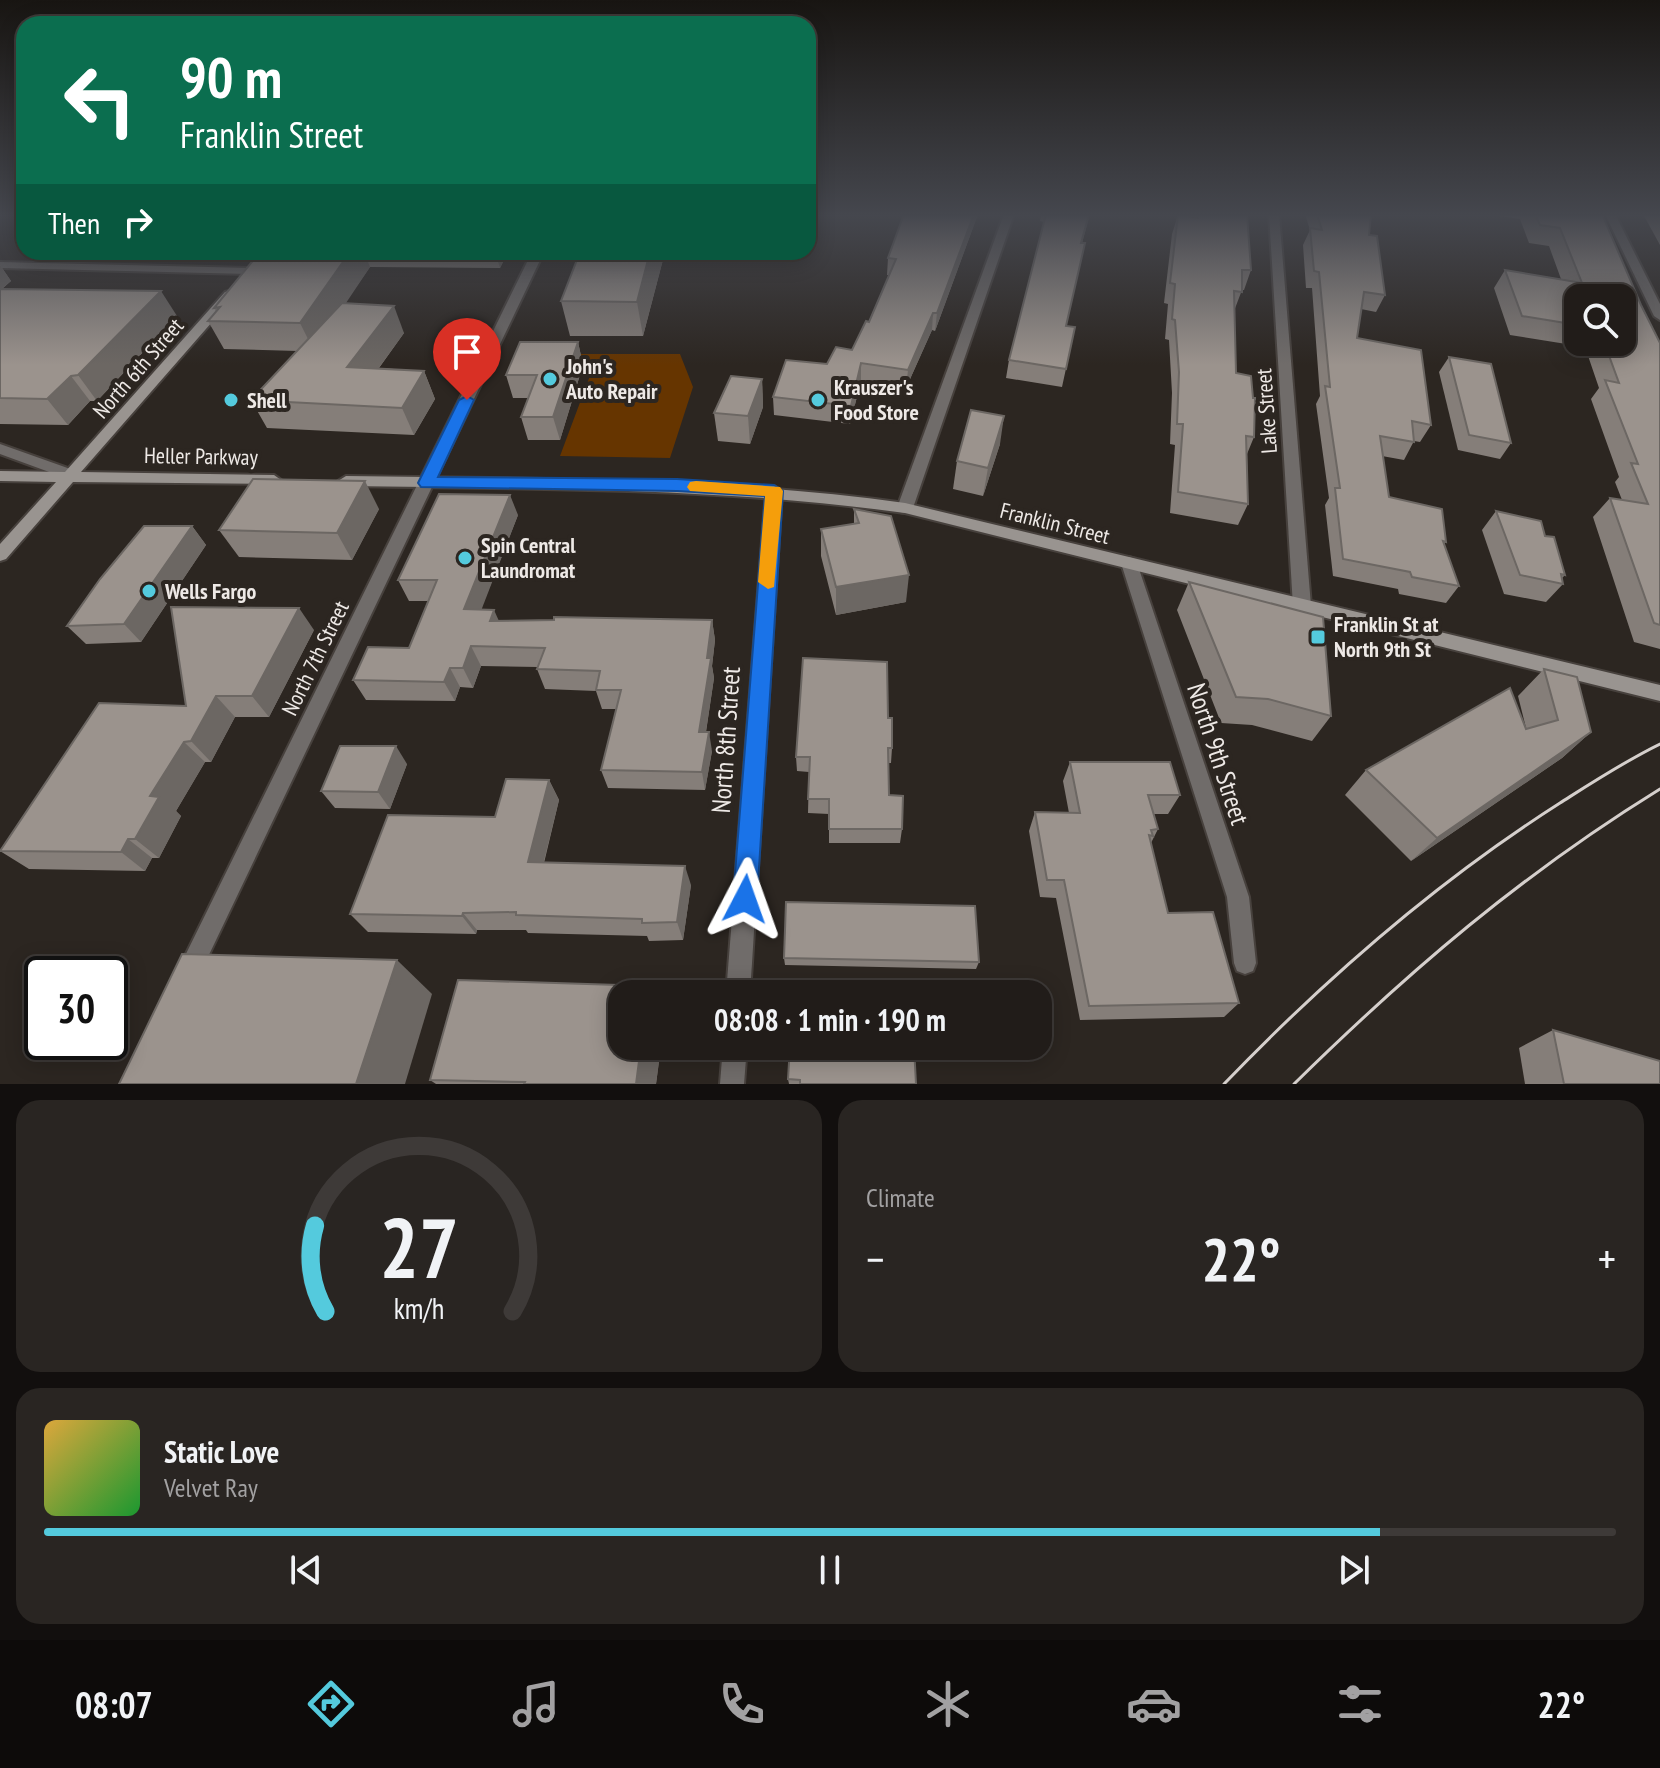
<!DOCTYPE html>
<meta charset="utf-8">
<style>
:root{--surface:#211c19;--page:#292522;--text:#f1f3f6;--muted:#a2a1a2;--line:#3e3a38;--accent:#54cadd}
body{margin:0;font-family:"PT Sans Narrow",sans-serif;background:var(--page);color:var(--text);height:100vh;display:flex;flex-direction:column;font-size:30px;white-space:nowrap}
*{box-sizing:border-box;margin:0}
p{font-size:26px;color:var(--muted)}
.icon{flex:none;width:44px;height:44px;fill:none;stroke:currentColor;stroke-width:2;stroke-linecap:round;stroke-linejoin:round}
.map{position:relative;height:1084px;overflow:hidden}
.panel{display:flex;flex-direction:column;gap:16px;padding:16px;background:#120f0e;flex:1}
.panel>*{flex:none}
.hud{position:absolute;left:16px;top:16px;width:800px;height:244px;border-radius:24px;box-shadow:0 4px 20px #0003,0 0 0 2px var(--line);background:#0b6e4f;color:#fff;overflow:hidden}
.controls{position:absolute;left:1564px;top:284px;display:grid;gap:16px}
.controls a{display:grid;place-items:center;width:72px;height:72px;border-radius:16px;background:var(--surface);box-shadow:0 4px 20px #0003,0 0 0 2px var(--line);font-size:40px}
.speed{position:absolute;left:24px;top:956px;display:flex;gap:16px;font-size:40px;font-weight:700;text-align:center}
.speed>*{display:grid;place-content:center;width:104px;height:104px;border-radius:50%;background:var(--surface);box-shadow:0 4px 20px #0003,0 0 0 2px var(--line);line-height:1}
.speed .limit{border:4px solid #111;border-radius:12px;background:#fff;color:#111}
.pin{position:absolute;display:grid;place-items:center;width:68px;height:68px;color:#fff;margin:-82px -34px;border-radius:50% 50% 50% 0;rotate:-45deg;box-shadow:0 0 8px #0007}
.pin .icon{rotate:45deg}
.me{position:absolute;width:88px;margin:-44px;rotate:4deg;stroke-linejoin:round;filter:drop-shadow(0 0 6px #0008)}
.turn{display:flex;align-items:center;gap:28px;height:168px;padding:0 32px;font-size:36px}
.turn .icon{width:104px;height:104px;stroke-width:2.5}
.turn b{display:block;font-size:56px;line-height:68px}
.then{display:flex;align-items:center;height:76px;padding:0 32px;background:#0003;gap:16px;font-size:30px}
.big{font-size:60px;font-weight:700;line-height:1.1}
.panel .card{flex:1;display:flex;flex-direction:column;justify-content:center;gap:12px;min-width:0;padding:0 28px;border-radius:24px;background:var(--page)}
.panel .dial{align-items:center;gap:0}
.dial svg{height:208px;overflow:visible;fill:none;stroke:var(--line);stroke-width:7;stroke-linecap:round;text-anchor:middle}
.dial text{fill:var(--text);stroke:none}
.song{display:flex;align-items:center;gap:24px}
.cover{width:96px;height:96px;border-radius:12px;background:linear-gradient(135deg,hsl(40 70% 55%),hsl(130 70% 35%))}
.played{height:8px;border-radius:4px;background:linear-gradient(90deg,var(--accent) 85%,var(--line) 85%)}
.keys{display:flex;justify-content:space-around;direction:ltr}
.heat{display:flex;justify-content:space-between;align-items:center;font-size:44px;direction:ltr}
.panel .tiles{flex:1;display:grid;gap:16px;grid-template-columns:1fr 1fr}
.card:last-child{grid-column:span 2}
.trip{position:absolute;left:608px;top:980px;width:444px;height:80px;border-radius:24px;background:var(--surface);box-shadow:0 4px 20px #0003,0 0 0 2px var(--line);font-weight:700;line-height:80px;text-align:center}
.dock{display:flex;height:128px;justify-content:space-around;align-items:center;background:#0d0b0a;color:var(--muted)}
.dock .icon{width:56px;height:56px}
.dock .current{color:var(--accent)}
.dock b{font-size:36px;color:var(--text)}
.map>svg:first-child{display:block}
.green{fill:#663500}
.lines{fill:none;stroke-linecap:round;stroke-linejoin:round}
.street-casing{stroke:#47413d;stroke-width:4}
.secondary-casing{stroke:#47413d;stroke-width:4}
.street{fill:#706c6a;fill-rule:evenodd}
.secondary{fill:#999490;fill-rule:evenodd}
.tram{stroke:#d5cfcc;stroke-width:3}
.wall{fill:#857e79;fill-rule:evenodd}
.shaded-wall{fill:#6c6763}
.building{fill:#9b938d;stroke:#6c6763;stroke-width:2}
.route{fill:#1a73e8;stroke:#114b97;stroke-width:2}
.slow{fill:#f59e0b}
.poi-dot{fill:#54cadd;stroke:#2c2621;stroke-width:3}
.labels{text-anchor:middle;stroke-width:8;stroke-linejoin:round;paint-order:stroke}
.poi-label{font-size:22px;font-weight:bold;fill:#eee9e6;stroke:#2c2621;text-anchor:start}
.street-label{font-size:22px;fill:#eee9e6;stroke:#2c2621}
.near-street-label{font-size:26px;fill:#eee9e6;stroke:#2c2621}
</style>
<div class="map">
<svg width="1660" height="1084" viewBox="0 0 1660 1084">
<rect width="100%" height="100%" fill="#2c2621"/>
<!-- green -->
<polygon class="green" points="532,354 680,354 693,387 670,458 560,456 594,365 530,363"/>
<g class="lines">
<!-- street casing -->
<g class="street-casing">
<g id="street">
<polygon points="1004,214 1014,214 913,508 905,513 900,512 897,508"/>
<polygon points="1269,214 1279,214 1311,606 1308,611 1296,611 1293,606"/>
<polygon points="1605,214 1615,214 1660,304 1660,320 1654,316"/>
<polygon points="532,252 544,252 196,982 188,986 180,982 176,974 180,966"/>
<polygon points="0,262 250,268 256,271 250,274 0,268"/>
<polygon points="0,444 76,471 78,475 71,480 0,454"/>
<polygon points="774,486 782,491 750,994 726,994 766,491"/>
<polygon points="1129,557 1135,559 1137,563 1249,897 1256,963 1253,971 1245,974 1237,971 1234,963 1227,897 1121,563 1123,559"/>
<polygon points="723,1046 747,1046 744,1084 720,1084"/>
</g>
</g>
<!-- secondary casing -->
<g class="secondary-casing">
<g id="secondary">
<polygon points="229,291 233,292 233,298 81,472 274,475 281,480 279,484 73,482 6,559 0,561 0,544 56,482 0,481 0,471 65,472 225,292"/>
<path d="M346,476c187,3 373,1 559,27l755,182v16l-755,-188c-186,-26 -372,-24 -559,-27l-8,-5z"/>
</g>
</g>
<!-- street -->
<use href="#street" class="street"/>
<!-- secondary -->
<use href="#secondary" class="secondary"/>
<!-- tram -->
<g class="tram">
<path d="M1224,1084c102,-106 212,-202 336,-281 33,-21 65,-42 100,-59"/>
<path d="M1294,1084c116,-114 227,-209 366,-295"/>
</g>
</g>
<!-- wall -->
<g class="wall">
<polygon points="904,214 978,214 935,331 932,330 906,388 861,381 850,424 774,415 773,397 852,350 869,322 889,275 887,275 888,258"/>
<polygon points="1041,214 1090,214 1082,243 1066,326 1075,327 1062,387 1006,378 1009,360 1044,222 1040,221"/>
<polygon points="1194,214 1247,214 1251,270 1244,290 1242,290 1234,311 1236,373 1254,437 1247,454 1248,504 1238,525 1170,513 1175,445 1170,444 1172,393 1169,340 1165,339 1168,304 1164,303 1172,234 1178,215 1193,217"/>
<polygon points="1305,214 1371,214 1369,235 1385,295 1376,312 1361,309 1357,338 1431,425 1420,442 1414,441 1404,460 1382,456 1389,497 1446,542 1444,544 1459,586 1446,603 1399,594 1398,589 1333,576 1325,505 1329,498 1316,404 1320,396 1312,288 1306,288 1303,245 1310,230"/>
<path d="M1485,214h117l39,91 19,38v306l-26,-7 -41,-125 17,-19 12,2 -7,-18 4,-5 -28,-78 8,-11 -14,-41 -75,-12 -16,-47 11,-18 56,9 -12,-33 -20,-3 -9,-24zM1578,298l44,44h-44z"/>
<polygon points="1643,214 1660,214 1660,245"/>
<polygon points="87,252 235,252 232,255"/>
<polygon points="260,252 508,252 500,268 370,267 345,303 404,333 379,368 424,371 435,399 414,435 267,428 251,400 298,351 224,349 208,321 216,312 214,308"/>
<polygon points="580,252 665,252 643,336 570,336 561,301"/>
<polygon points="0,265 11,281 2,289 177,316 97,401 90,401 68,425 0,424"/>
<polygon points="578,342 583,365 560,440 528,440 521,417 529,398 513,398 506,375"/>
<polygon points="1449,357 1511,443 1500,459 1458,450 1439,372"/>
<polygon points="762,379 763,407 750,444 718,441 714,413"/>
<polygon points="1000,444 983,496 953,489 957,461"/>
<polygon points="379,509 352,560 239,557 219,530"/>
<polygon points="854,509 906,602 836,615 821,556 821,529 854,524"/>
<polygon points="1496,511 1545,536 1565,575 1562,578 1563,584 1546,602 1504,594 1482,530"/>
<polygon points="518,515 481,609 499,621 712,620 715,640 712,666 714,678 706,732 712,751 705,790 608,788 601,770 616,709 602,709 596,691 545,689 537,669 538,667 481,666 473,688 460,687 455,701 366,700 353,680 409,648 429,601 409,601 398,580"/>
<polygon points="192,526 206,545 141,642 86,644 67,626"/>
<polygon points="1189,582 1331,716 1312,741 1252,725 1221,723 1177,610"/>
<polygon points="314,630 269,717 235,717 211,762 205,762 176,811 181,816 159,858 152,858 145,871 29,869 0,851 186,706"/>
<polygon points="1544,669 1591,732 1562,758 1411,861 1345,795 1366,770 1526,728 1518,696"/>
<polygon points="888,718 892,748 891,763 888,763 889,795 902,829 900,843 829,843 829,814 808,813 809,772 797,771 796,757"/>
<polygon points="1070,762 1180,795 1168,814 1154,814 1158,829 1151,843 1168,913 1239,1003 1224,1017 1080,1020 1056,898 1040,897 1029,831 1035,812 1069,813 1063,781"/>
<polygon points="407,764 390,809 335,808 321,791"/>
<polygon points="549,780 559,800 544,863 691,885 683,940 649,941 647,936 528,933 526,930 477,930 476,934 368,932 350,914 495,817"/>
<polygon points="784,958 979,962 976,969 785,965"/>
<polygon points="1553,1030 1660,1084 1525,1084 1519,1048"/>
<polygon points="622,1046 661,1046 656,1084 436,1084 430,1080"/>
<polygon points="788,1079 916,1084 789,1084"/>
</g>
<!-- shaded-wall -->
<g class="shaded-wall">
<polygon points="974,214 978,214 935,331 937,313"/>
<polygon points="350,252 364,252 370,267 314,351 300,323"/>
<polygon points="495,252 508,252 500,268"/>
<polygon points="650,252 665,252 643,336 637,302"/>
<polygon points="0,265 11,281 0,290"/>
<polygon points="161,291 177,316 97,401 78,375"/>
<polygon points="394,306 404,333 360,394 347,367"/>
<polygon points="933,313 932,330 906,388 908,370"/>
<polygon points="578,342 583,365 560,440 553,417"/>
<polygon points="861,363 861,381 850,424 851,406"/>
<polygon points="424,371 435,399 414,435 402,408"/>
<polygon points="71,376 90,401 68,425 47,399"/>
<polygon points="762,379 763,407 750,444 748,416"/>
<polygon points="1004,416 1000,444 983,496 988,468"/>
<polygon points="365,481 379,509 352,560 337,533"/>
<polygon points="510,495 518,515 474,629 464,609"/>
<polygon points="192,526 206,545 141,642 124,624"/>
<polygon points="909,575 906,602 836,615 836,587"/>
<polygon points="299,608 314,630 269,717 252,696"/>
<polygon points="494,610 503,630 490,621"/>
<polygon points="712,620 715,640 712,666 714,678 703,751 699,732 707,658"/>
<polygon points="471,646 481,666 473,688 463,668"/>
<polygon points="450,668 460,687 455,701 444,682"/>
<polygon points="216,696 235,717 211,762 191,741"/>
<polygon points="709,732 712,751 705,790 702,772"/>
<polygon points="1591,732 1562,758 1411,861 1437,838"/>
<polygon points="184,742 205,762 176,811 181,816 159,858 135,839 150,796"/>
<polygon points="396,746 407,764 390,809 378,792"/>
<polygon points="549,780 559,800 539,881 528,862"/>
<polygon points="128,839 152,858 145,871 121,852"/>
<polygon points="685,866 691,885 683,940 677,922"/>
<polygon points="463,913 477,930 476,934 462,916"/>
<polygon points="397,960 432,994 405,1084 356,1084"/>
<polygon points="641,1046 661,1046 656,1084 636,1084"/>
</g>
<!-- building -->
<g class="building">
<polygon points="904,214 974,214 937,313 933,313 908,370 861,363 851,406 773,397 786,360 827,364 836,347 852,350 866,321 869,322 896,259 888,258"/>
<polygon points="1046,214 1089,214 1081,243 1085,243 1066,326 1075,327 1066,369 1009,360"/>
<polygon points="1199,214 1247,214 1251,270 1242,270 1242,292 1234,291 1236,373 1251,376 1253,398 1255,398 1254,437 1246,436 1248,504 1178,492 1183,424 1177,424 1179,372 1175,320 1172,319 1175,284 1170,283 1178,215 1198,218"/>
<polygon points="1317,214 1371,214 1369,235 1377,236 1385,295 1364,292 1357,338 1421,350 1431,425 1412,421 1414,442 1380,436 1389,497 1442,509 1446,542 1443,541 1459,586 1412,577 1410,572 1343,559 1335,488 1340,488 1325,386 1330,387 1319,272 1314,271 1310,228 1322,230"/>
<polygon points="1535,214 1602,214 1641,305 1660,343 1660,625 1654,623 1610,498 1648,504 1631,463 1638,464 1605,380 1619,383 1604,342 1622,342 1622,298 1578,298 1578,325 1522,316 1505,270 1582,283 1560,228 1540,225"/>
<polygon points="260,252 350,252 300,323 208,321 220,307 214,308"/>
<polygon points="580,252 650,252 637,302 561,301"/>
<polygon points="0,289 161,291 78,375 71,376 47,399 0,398"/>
<polygon points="342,303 394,306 347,367 424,371 402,408 251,400"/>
<polygon points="520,342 578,342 553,417 521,417 537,375 506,375"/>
<polygon points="1449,357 1491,364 1511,443 1469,435"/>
<polygon points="731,376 762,379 748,416 714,413"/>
<polygon points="971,410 1004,416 988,468 957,461"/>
<polygon points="253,479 365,481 337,533 219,530"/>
<polygon points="439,494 510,495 464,609 494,610 490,621 554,620 554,617 712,620 707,658 711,658 699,732 709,732 702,772 601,770 621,690 596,690 600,671 537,669 545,648 471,646 463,668 450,668 444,682 353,680 368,647 409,648 437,580 398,580"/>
<polygon points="854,509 891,516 909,575 836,587 821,529 859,523"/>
<polygon points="1496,511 1541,521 1545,536 1554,537 1565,575 1561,574 1563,584 1520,575"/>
<polygon points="144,526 192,526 124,624 67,626 100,579"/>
<polygon points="1189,582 1323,617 1331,716 1268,699 1236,697"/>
<polygon points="171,607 299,608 252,696 216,696 191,741 184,742 150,796 159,797 135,839 128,839 121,852 0,851 99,703 186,706"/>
<polygon points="803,658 887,662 888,718 892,718 892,748 888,748 889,795 903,796 902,829 829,829 829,799 808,799 810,757 796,757"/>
<polygon points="1544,669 1577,677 1591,732 1437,838 1366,770 1510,688 1526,729 1558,720"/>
<polygon points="340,746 396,746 378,792 321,791"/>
<polygon points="1070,762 1170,762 1180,795 1148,795 1158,829 1151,830 1153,836 1149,835 1168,913 1213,912 1239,1003 1089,1006 1064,880 1047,880 1035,812 1080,813"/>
<polygon points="506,779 549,780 528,862 685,866 677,922 642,923 642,919 516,915 516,912 463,913 462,916 350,914 388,815 495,817"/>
<polygon points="786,902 975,906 979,962 784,958"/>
<polygon points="182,954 397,960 356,1084 119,1084"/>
<polygon points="458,980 650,986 649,994 622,994 622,1046 641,1046 636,1084 524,1084 525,1082 430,1080"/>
<polygon points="1553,1030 1660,1061 1660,1084 1564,1084"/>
<polygon points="790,1046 914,1046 916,1084 800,1084 800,1080 788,1079"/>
</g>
<!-- sky -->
<linearGradient id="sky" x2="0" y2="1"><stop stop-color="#181512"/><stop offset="0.59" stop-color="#45474e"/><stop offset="1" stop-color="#45474e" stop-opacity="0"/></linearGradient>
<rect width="1660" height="365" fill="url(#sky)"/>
<!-- route -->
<polygon class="route" points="467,396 474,400 438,477 677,479 774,485 783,491 757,899 754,908 745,911 736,908 733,899 765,496 677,491 421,487 418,483 459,400"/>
<!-- slow -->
<polygon class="slow" points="696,481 780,487 783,491 774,587 768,589 758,582 765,496 690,491 687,487 690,482"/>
<!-- markers -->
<g class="poi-dot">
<circle cx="550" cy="379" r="8"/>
<circle cx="231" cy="400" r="8"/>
<circle cx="818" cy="400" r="8"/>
<circle cx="465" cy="558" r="8"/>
<circle cx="149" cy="591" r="8"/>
<rect x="1310" y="629" width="16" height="16" rx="4"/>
</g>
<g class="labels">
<!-- poi labels -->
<g class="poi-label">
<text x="566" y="374">John's<tspan x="566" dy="25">Auto Repair</tspan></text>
<text x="834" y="395">Krauszer's<tspan x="834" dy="25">Food Store</tspan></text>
<text x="247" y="408">Shell</text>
<text x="481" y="553">Spin Central<tspan x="481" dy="25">Laundromat</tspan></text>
<text x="165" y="599">Wells Fargo</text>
<text x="1334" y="632">Franklin St at<tspan x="1334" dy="25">North 9th St</tspan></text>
</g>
<!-- street labels -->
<g class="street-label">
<text transform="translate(138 368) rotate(-49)" y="8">North 6th Street</text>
<text transform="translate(1266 411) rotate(-94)" y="8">Lake Street</text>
<text transform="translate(201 456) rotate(1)" y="8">Heller Parkway</text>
<text transform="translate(1055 523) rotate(14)" y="8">Franklin Street</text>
<text transform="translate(315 658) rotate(-64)" y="8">North 7th Street</text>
</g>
<!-- near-street labels -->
<g class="near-street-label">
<text transform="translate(726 740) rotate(-86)" y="9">North 8th Street</text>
<text transform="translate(1218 754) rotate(72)" y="9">North 9th Street</text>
</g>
</g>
</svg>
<div class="controls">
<a><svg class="icon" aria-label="search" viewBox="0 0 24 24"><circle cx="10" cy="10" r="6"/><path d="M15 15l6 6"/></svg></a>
</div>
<div class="speed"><div class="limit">30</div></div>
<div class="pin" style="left:467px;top:400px;background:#d93025"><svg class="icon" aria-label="arrive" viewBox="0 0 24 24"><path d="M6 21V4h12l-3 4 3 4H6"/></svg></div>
<svg class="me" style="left:745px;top:899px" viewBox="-20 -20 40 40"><path d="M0-17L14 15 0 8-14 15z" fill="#1a73e8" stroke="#fff" stroke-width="4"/></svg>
<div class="trip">08:08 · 1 min · 190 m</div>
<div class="hud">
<div class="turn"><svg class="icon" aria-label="left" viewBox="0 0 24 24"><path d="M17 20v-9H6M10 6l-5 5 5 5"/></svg><div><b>90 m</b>Franklin Street</div></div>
<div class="then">Then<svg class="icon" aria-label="right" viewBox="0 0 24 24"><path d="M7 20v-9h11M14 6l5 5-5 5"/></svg></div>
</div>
</div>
<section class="panel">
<div class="tiles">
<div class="card dial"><svg viewBox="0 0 100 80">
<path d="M14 69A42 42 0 1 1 86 69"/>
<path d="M14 69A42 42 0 0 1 10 36" stroke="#54cadd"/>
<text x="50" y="56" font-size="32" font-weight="700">27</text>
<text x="50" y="72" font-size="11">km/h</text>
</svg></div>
<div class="card"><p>Climate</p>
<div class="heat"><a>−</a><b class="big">22°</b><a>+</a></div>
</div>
<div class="card">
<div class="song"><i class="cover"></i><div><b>Static Love</b><p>Velvet Ray</p></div></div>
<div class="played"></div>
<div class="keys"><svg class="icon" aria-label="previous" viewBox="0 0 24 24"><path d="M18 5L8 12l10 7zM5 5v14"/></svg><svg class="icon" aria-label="pause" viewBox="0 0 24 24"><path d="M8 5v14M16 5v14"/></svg><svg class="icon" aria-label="next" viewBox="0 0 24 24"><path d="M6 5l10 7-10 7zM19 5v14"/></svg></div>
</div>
</div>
</section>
<nav class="dock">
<b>08:07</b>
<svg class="icon current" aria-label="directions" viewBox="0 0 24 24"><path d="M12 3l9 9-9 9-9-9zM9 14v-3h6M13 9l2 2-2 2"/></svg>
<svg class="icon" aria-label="music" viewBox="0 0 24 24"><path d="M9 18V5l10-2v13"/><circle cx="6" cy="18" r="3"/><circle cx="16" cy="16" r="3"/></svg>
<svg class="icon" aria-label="phone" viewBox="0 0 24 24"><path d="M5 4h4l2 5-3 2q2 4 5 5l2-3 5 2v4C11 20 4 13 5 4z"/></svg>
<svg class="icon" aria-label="climate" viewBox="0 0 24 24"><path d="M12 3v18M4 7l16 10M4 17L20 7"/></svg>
<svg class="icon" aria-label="car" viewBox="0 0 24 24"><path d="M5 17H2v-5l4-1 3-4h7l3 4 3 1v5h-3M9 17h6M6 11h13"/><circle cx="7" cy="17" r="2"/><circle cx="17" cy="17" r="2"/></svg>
<svg class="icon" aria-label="filters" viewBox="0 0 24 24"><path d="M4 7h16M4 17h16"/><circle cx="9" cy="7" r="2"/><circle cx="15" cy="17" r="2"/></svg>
<b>22°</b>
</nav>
